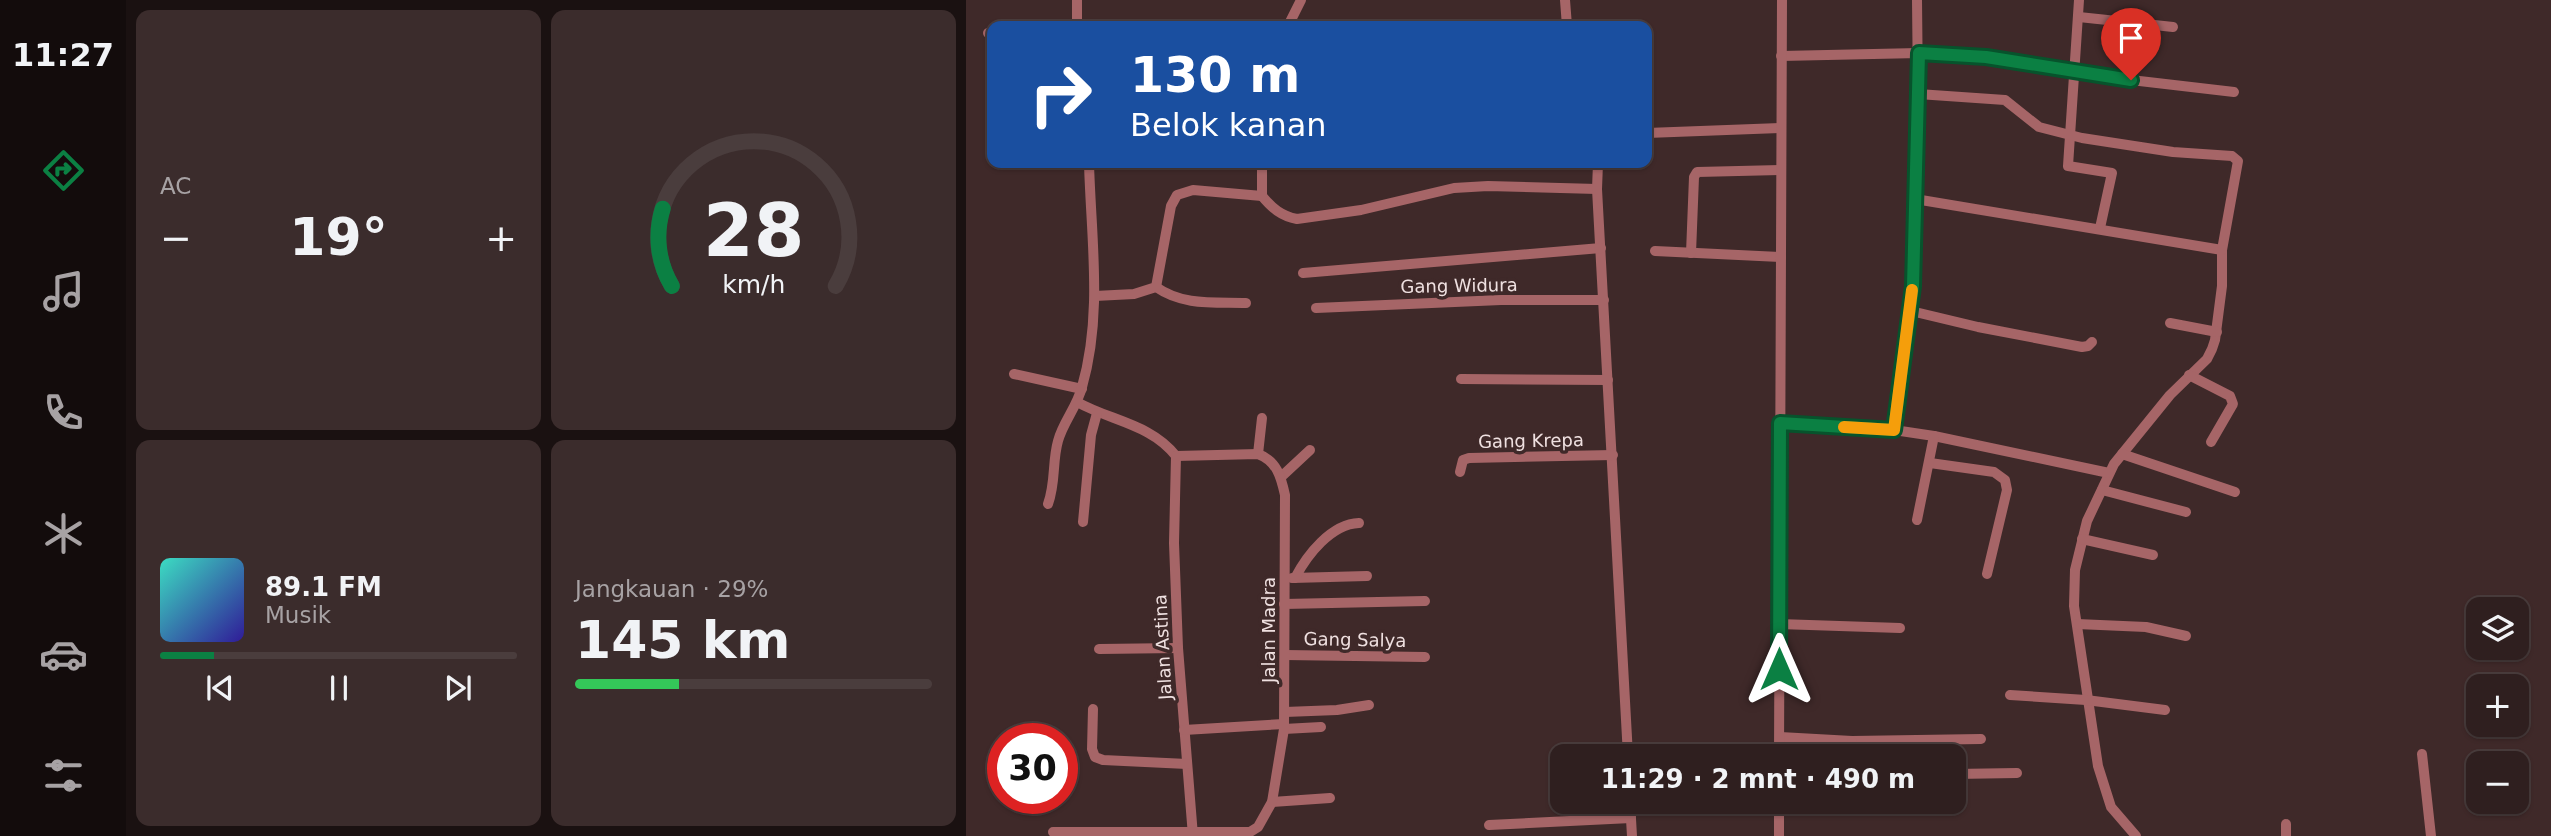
<!DOCTYPE html>
<html lang="id">
<meta charset="utf-8">
<style>
:root{--surface:#2f1f1f;--page:#3b2c2c;--text:#f1f3f6;--muted:#a7a2a4;--line:#4a3d3d;--accent:#0b8043}
body{margin:0;font-family:"DejaVu Sans",sans-serif;background:var(--page);color:var(--text);height:100vh;display:flex;flex-direction:column;font-size:26px;white-space:nowrap}
*{box-sizing:border-box;margin:0}
p{font-size:23px;color:var(--muted)}
.icon{flex:none;width:38px;height:38px;fill:none;stroke:currentColor;stroke-width:2;stroke-linecap:round;stroke-linejoin:round}
.map{position:relative;flex:1;overflow:hidden}
.panel{display:flex;flex-direction:column;gap:10px;padding:10px;background:#1a1111;width:840px}
.panel>*{flex:none}
.hud{position:absolute;left:21px;top:21px;width:665px;height:147px;border-radius:14px;box-shadow:0 2px 5px #0004,0 0 0 2px var(--line);background:#1a4fa0;color:#fff;overflow:hidden}
.controls{position:absolute;left:1500px;top:597px;display:grid;gap:14px}
.controls a{display:grid;place-items:center;width:63px;height:63px;border-radius:14px;background:var(--surface);box-shadow:0 2px 5px #0004,0 0 0 2px var(--line);font-size:35px}
.speed{position:absolute;left:21px;top:723px;display:flex;gap:14px;font-size:35px;font-weight:700;text-align:center}
.speed>*{display:grid;place-content:center;width:91px;height:91px;border-radius:50%;background:var(--surface);box-shadow:0 2px 5px #0004,0 0 0 2px var(--line);line-height:1}
.speed .limit{border:10px solid #d22;background:#fff;color:#111}
.pin{position:absolute;display:grid;place-items:center;width:60px;height:60px;color:#fff;margin:-72px -30px;border-radius:50% 50% 50% 0;rotate:-45deg;box-shadow:0 0 7px #0007}
.pin .icon{rotate:45deg}
.me{position:absolute;width:77px;margin:-38px;rotate:0deg;stroke-linejoin:round;filter:drop-shadow(0 0 5px #0008)}
.turn{display:flex;align-items:center;gap:24px;height:147px;padding:0 28px;font-size:32px}
.turn .icon{width:91px;height:91px;stroke-width:2.5}
.turn b{display:block;font-size:49px;line-height:60px}
.big{font-size:52px;font-weight:700;line-height:1.1}
.panel .card{flex:1;display:flex;flex-direction:column;justify-content:center;gap:10px;min-width:0;padding:0 24px;border-radius:14px;background:var(--page)}
.panel .dial{align-items:center;gap:0}
.dial svg{height:182px;overflow:visible;fill:none;stroke:var(--line);stroke-width:7;stroke-linecap:round;text-anchor:middle}
.dial text{fill:var(--text);stroke:none}
.song{display:flex;align-items:center;gap:21px}
.cover{width:84px;height:84px;border-radius:10px;background:linear-gradient(135deg,hsl(170 70% 55%),hsl(250 70% 35%))}
.played{height:7px;border-radius:4px;background:linear-gradient(90deg,var(--accent) 15%,var(--line) 15%)}
.keys{display:flex;justify-content:space-around;direction:ltr}
.heat{display:flex;justify-content:space-between;align-items:center;font-size:38px;direction:ltr}
.charge{height:10px;border-radius:5px;background:linear-gradient(90deg,#34c759 29%,var(--line) 0)}
.panel .tiles{flex:1;display:grid;gap:10px;grid-template-columns:repeat(2,1fr)}
.trip{position:absolute;left:584px;top:744px;width:416px;height:70px;border-radius:14px;background:var(--surface);box-shadow:0 2px 5px #0004,0 0 0 2px var(--line);font-weight:700;line-height:70px;text-align:center}
main{display:flex;flex:1;min-height:0}
.tabs{display:flex;flex-direction:column;width:126px;justify-content:space-around;align-items:center;background:#130c0c;color:var(--muted)}
.tabs .icon{width:49px;height:49px}
.tabs .active{color:var(--accent)}
.tabs b{font-size:32px;color:var(--text)}
.map>svg:first-child{display:block}
.lines{fill:none;stroke-linecap:round;stroke-linejoin:round}
.street{stroke:#a66567;stroke-width:10}
.route-casing{stroke:#07532c;stroke-width:18}
.route{stroke:#0b8043;stroke-width:12}
.slow{stroke:#f59e0b;stroke-width:12}
.labels{text-anchor:middle;stroke-width:7;stroke-linejoin:round;paint-order:stroke}
.street-label{font-size:18px;fill:#efe0e0;stroke:#3f2929}
</style>
<main>
<nav class="tabs">
<b>11:27</b>
<svg class="icon active" aria-label="directions" viewBox="0 0 24 24"><path d="M12 3l9 9-9 9-9-9zM9 14v-3h6M13 9l2 2-2 2"/></svg>
<svg class="icon" aria-label="music" viewBox="0 0 24 24"><path d="M9 18V5l10-2v13"/><circle cx="6" cy="18" r="3"/><circle cx="16" cy="16" r="3"/></svg>
<svg class="icon" aria-label="phone" viewBox="0 0 24 24"><path d="M5 4h4l2 5-3 2q2 4 5 5l2-3 5 2v4C11 20 4 13 5 4z"/></svg>
<svg class="icon" aria-label="climate" viewBox="0 0 24 24"><path d="M12 3v18M4 7l16 10M4 17L20 7"/></svg>
<svg class="icon" aria-label="car" viewBox="0 0 24 24"><path d="M5 17H2v-5l4-1 3-4h7l3 4 3 1v5h-3M9 17h6M6 11h13"/><circle cx="7" cy="17" r="2"/><circle cx="17" cy="17" r="2"/></svg>
<svg class="icon" aria-label="filters" viewBox="0 0 24 24"><path d="M4 7h16M4 17h16"/><circle cx="9" cy="7" r="2"/><circle cx="15" cy="17" r="2"/></svg>
</nav>
<section class="panel">
<div class="tiles">
<div class="card"><p>AC</p>
<div class="heat"><a>−</a><b class="big">19°</b><a>+</a></div>
</div>
<div class="card dial"><svg viewBox="0 0 100 80">
<path d="M14 69A42 42 0 1 1 86 69"/>
<path d="M14 69A42 42 0 0 1 10 35" stroke="#0b8043"/>
<text x="50" y="56" font-size="32" font-weight="700">28</text>
<text x="50" y="72" font-size="11">km/h</text>
</svg></div>
<div class="card">
<div class="song"><i class="cover"></i><div><b>89.1 FM</b><p>Musik</p></div></div>
<div class="played"></div>
<div class="keys"><svg class="icon" aria-label="previous" viewBox="0 0 24 24"><path d="M18 5L8 12l10 7zM5 5v14"/></svg><svg class="icon" aria-label="pause" viewBox="0 0 24 24"><path d="M8 5v14M16 5v14"/></svg><svg class="icon" aria-label="next" viewBox="0 0 24 24"><path d="M6 5l10 7-10 7zM19 5v14"/></svg></div>
</div>
<div class="card"><p>Jangkauan · 29%</p><b class="big">145 km</b><div class="charge"></div></div>
</div>
</section>
<div class="map">
<svg width="1585" height="836" viewBox="0 0 1585 836">
<rect width="100%" height="100%" fill="#3f2929"/>
<g class="lines">
<!-- street -->
<g class="street">
<polyline points="111,0 111,26"/>
<polyline points="599,0 601,26"/>
<polyline points="1113,0 1102,166 1146,173 1134,228"/>
<polyline points="1113,17 1207,27"/>
<polyline points="322,26 335,0"/>
<polyline points="22,33 26,33"/>
<polyline points="815,56 953,53 1005,55 1165,80 1268,92"/>
<polyline points="952,94 1039,100 1073,127 1116,138 1207,152 1266,156 1272,161 1256,250 1256,286 1249,340 1246,349 1241,359 1204,395 1148,464 1121,521 1109,570 1108,606 1132,766 1145,807 1170,836"/>
<polyline points="681,133 815,128"/>
<path d="M296,163v33c10,12 19,20 35,23l64,-9 93,-22 34,-2 109,3"/>
<polyline points="632,163 631,189 662,756"/>
<polyline points="949,199 1256,250"/>
<polyline points="689,251 815,257"/>
<polyline points="725,253 728,177 731,172 815,170"/>
<polyline points="337,273 635,248"/>
<path d="M190,287c27,19 58,15 90,16"/>
<polyline points="129,296 168,294 190,287 205,206 211,195 227,190 296,196"/>
<polyline points="350,308 535,300 638,300"/>
<polyline points="945,311 1012,327 1116,347 1122,346 1126,342"/>
<polyline points="1204,323 1251,332"/>
<polyline points="48,374 116,389"/>
<polyline points="1223,375 1264,396 1267,404 1245,442"/>
<polyline points="495,379 642,380"/>
<path d="M111,402c34,19 74,22 99,54"/>
<polyline points="814,423 928,430 968,436 1143,473"/>
<polyline points="928,430 945,311 948,261 948,158 952,94 951,0"/>
<polyline points="292,454 296,418"/>
<polyline points="1156,454 1269,492"/>
<polyline points="210,456 208,543 212,648 227,836"/>
<polyline points="964,463 1028,472 1039,480 1041,490 1021,574"/>
<polyline points="494,472 497,460 503,458 647,455"/>
<polyline points="315,477 344,450"/>
<polyline points="1136,490 1220,512"/>
<path d="M82,504c8,-22 4,-42 10,-63 5,-19 19,-34 24,-54 21,-73 9,-149 7,-224"/>
<polyline points="951,520 968,436"/>
<polyline points="117,522 125,435 131,413"/>
<polyline points="1116,539 1187,555"/>
<polyline points="326,578 401,576"/>
<path d="M329,578c12,-23 36,-54 64,-55"/>
<polyline points="318,604 459,601"/>
<polyline points="813,624 934,628"/>
<polyline points="1111,624 1180,627 1220,636"/>
<polyline points="133,649 212,648"/>
<polyline points="319,655 459,657"/>
<polyline points="1044,695 1120,700 1199,710"/>
<polyline points="127,709 126,749 129,757 137,760 221,764"/>
<polyline points="319,712 371,710 403,705"/>
<polyline points="318,729 355,727"/>
<polyline points="218,730 318,724"/>
<polyline points="814,737 886,741 1015,739"/>
<polyline points="1456,754 1465,836"/>
<polyline points="813,756 816,0"/>
<polyline points="885,756 886,741"/>
<polyline points="989,774 1051,773"/>
<polyline points="306,802 364,798"/>
<polyline points="664,802 666,836"/>
<polyline points="1320,824 1320,836"/>
<polyline points="523,825 665,818"/>
<path d="M87,832h197l8,-5 14,-25 12,-73 1,-234c-4,-18 -8,-34 -27,-41l-82,2"/>
<polyline points="813,836 813,802"/>
</g>
</g>
<g class="lines">
<!-- route casing -->
<g class="route-casing">
<polyline id="route" points="813,669 814,423 928,430 947,286 953,53 1020,57 1165,80"/>
</g>
<!-- route -->
<use href="#route" class="route"/>
<!-- slow -->
<polyline class="slow" points="878,427 928,430 946,290"/>
</g>
<g class="labels">
<!-- street labels -->
<g class="street-label">
<text transform="translate(493 286) rotate(-1)" y="6">Gang Widura</text>
<text transform="translate(565 441) rotate(-1)" y="6">Gang Krepa</text>
<text transform="translate(303 630) rotate(-90)" y="6">Jalan Madra</text>
<text transform="translate(389 640) rotate(1)" y="6">Gang Salya</text>
<text transform="translate(197 647) rotate(-93)" y="6">Jalan Astina</text>
</g>
</g>
</svg>
<div class="controls">
<a><svg class="icon" aria-label="layers" viewBox="0 0 24 24"><path d="M12 4l9 5-9 5-9-5zM3 14l9 5 9-5"/></svg></a>
<a>+</a>
<a>−</a>
</div>
<div class="speed"><div class="limit">30</div></div>
<div class="pin" style="left:1165px;top:80px;background:#d93025"><svg class="icon" aria-label="arrive" viewBox="0 0 24 24"><path d="M6 21V4h12l-3 4 3 4H6"/></svg></div>
<svg class="me" style="left:813px;top:669px" viewBox="-20 -20 40 40"><path d="M0-17L14 15 0 8-14 15z" fill="#0b8043" stroke="#fff" stroke-width="4"/></svg>
<div class="trip">11:29 · 2 mnt · 490 m</div>
<div class="hud">
<div class="turn"><svg class="icon" aria-label="right" viewBox="0 0 24 24"><path d="M7 20v-9h11M14 6l5 5-5 5"/></svg><div><b>130 m</b>Belok kanan</div></div>
</div>
</div>
</main>
